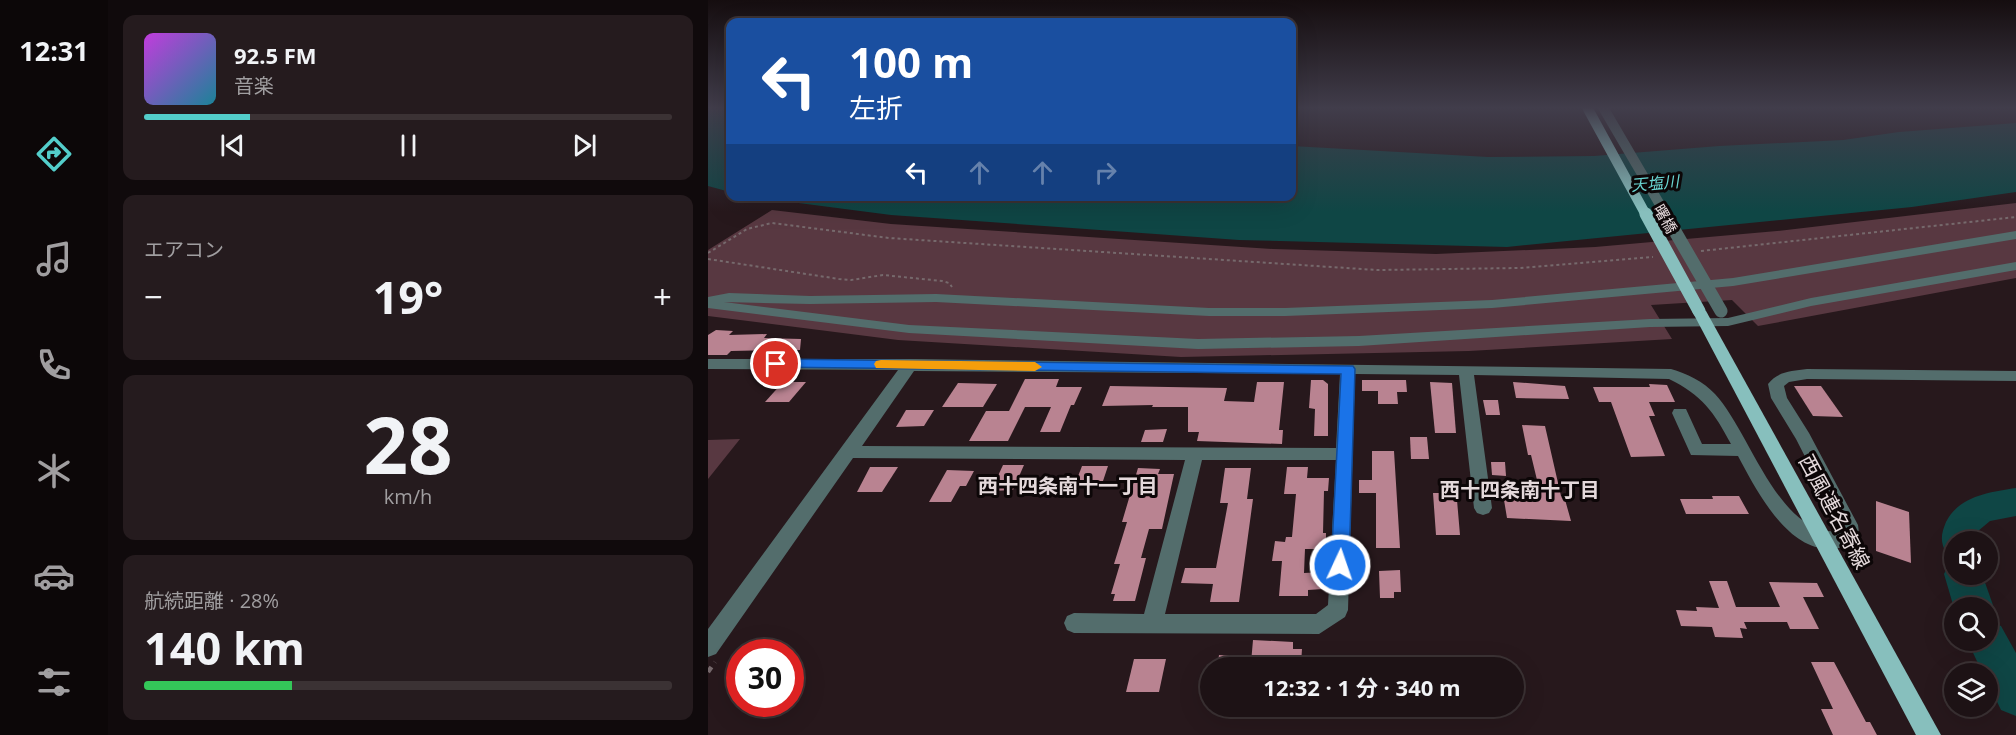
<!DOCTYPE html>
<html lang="ja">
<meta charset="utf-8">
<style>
:root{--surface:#1d1215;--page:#251b1e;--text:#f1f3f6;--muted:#a09ea0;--line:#3b3234;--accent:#53cdca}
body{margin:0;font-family:"Open Sans","Noto Sans JP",sans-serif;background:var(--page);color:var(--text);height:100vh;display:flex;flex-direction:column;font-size:22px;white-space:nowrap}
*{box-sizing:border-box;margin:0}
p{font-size:20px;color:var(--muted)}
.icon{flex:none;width:33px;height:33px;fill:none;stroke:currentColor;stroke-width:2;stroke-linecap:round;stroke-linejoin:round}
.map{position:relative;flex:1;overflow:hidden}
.side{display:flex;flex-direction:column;gap:15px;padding:15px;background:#100a0c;width:600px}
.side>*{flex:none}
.top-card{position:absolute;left:18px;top:18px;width:570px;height:183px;border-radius:12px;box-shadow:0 6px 24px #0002,0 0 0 2px var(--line);background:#1a4fa0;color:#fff;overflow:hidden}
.tools{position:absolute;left:1236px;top:531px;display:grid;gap:12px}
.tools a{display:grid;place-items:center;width:54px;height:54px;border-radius:50%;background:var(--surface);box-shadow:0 6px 24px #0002,0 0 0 2px var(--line);font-size:30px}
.speed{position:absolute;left:18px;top:639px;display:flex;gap:12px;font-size:30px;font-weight:700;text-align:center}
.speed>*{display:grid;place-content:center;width:78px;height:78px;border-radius:50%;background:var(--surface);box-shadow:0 6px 24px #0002,0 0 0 2px var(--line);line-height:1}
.speed .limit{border:9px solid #d22;background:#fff;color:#111}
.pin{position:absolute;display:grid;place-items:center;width:51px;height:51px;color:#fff;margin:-26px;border:3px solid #fff;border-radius:50%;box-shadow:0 2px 6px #0007}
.me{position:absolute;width:66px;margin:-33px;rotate:3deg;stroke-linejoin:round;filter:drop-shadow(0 0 4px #0008)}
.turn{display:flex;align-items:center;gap:21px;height:126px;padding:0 24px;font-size:27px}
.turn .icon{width:78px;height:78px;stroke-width:2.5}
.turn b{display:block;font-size:42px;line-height:51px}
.lanes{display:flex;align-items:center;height:57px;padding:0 24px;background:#0003;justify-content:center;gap:30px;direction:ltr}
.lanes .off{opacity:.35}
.big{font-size:45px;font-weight:700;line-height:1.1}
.side .tile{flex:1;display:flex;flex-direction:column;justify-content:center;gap:9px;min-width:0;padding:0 21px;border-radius:12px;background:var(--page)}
.side .dial{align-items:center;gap:0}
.dial b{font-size:78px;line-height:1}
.song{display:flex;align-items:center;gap:18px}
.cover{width:72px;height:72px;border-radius:9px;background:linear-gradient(135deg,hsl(290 70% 55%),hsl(190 70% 35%))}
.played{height:6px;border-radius:3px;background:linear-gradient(90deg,var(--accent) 20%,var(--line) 20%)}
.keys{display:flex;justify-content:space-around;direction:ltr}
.heat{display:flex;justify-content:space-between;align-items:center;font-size:33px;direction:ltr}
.charge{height:9px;border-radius:4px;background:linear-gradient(90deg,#34c759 28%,var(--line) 0)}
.trip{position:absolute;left:492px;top:657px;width:324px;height:60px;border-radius:30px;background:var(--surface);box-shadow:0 6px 24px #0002,0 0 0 2px var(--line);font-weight:700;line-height:60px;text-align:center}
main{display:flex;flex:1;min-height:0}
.tabs{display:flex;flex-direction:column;width:108px;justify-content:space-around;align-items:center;background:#0c0708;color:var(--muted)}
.tabs .icon{width:42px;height:42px}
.tabs .selected{color:var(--accent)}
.tabs b{font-size:27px;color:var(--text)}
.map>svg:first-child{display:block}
.green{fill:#583841}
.water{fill:#0f4645}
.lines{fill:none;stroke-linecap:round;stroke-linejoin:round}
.river{fill:#0f4645;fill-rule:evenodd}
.building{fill:#b98391}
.path-far1{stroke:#76696c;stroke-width:2;stroke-dasharray:3 3;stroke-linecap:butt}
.path{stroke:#76696c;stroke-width:4.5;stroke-dasharray:6 6;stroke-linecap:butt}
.minor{fill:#536d6c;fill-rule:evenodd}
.major{fill:#87bfbd;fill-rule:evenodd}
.minor-bridge-far1{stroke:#536d6c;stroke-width:10}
.minor-bridge{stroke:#536d6c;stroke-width:13}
.major-bridge-far1{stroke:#87bfbd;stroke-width:10}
.major-bridge{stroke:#87bfbd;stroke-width:13}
.route{fill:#1a73e8;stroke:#114b97;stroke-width:1.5}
.slow{fill:#f59e0b}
.labels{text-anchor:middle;stroke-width:6;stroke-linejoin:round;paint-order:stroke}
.far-street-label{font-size:15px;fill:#e4d9db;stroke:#0c0607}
.far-water-label{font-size:16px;font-style:italic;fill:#6ad5d2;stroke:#0c0607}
.neighbourhood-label{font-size:20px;font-weight:bold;fill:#e4d9db;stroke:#0c0607}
.near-street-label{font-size:21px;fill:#e4d9db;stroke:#0c0607}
</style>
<main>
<nav class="tabs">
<b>12:31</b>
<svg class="icon selected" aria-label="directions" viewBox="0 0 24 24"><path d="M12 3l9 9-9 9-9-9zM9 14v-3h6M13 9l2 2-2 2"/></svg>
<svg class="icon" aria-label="music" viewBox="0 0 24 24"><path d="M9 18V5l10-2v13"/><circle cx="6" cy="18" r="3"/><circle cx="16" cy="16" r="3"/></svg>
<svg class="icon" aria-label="phone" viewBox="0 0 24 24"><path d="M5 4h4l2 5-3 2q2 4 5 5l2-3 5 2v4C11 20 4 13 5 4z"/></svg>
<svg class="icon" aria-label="climate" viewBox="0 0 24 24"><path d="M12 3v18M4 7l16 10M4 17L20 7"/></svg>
<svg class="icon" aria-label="car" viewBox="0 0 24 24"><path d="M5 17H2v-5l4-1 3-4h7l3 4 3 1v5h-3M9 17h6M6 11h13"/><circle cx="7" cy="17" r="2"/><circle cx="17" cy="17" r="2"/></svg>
<svg class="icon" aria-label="filters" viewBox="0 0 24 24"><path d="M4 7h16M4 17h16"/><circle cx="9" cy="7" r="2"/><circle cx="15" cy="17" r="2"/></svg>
</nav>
<section class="side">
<div class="tile">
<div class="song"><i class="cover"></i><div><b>92.5 FM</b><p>音楽</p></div></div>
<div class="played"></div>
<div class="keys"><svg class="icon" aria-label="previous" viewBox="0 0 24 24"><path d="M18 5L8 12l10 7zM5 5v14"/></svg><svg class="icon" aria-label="pause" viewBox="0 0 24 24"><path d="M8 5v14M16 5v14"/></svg><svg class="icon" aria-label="next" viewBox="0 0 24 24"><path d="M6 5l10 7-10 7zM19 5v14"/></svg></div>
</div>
<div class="tile"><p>エアコン</p>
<div class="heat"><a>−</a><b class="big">19°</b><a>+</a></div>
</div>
<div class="tile dial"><b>28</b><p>km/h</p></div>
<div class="tile"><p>航続距離 · 28%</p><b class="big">140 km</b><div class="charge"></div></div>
</section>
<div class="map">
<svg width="1308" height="735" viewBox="0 0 1308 735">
<rect width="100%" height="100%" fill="#27181c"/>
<!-- green -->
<g class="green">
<polygon points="1308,203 1308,278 1050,326 1024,300 943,305 964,339 761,351 473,357 190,340 0,316 0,250 64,210 183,224 565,249 728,254 887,247 1069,231"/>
<polygon points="32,439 0,479 0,440"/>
</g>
<!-- water -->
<g class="water">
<polygon points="0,109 22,109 22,192 0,186"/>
<polygon points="1308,123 1308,192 1204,207 799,247 531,240 183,215 44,197 584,196 584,146 780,157 886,156 1011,146 1135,140 1191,132"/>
</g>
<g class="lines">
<!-- river -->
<g class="river">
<path d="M1308,488v28l-26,5 -12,10 -1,11h-23v14l-8,-3c-6,-12 -5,-19 0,-31 13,-26 44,-30 70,-34z"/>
<polygon points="1246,561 1246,574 1274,574 1286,608 1280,621 1280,608 1246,608 1236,574 1242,562"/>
<polygon points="1280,621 1293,626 1308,653 1308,716 1293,710 1280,683 1280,674 1275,674 1259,640 1280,640"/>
</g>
</g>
<!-- building -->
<g class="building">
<polygon points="8,330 25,331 21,335 59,334 56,338 93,339 92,350 86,350 81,356 59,356 65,350 23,351 19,355 0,355 0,335"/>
<polygon points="317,379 351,379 348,387 374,387 366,405 363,405 352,432 332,432 343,407 317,407 300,441 261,441 278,411 301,411"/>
<polygon points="603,380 615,380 620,384 620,436 606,436 607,409 601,408"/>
<polygon points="654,380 698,380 699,392 689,392 690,404 670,404 670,391 654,391"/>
<polygon points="75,382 98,382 81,402 57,402"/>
<polygon points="549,382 576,382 571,430 575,430 574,444 489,441 491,432 480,432 480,407 444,407 445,405 394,406 402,386 519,388 516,401 546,402"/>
<polygon points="722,382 744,383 748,433 727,433"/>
<polygon points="805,382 857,386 861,399 808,398"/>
<polygon points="250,383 289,384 275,407 234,407"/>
<polygon points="941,384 959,385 967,402 941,402 947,416 941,416 957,456 923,457 903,402 891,402 885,387 942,387"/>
<polygon points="1086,386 1113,386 1135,417 1105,416"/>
<polygon points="775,400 790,400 792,415 778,415"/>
<polygon points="198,410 226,410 216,426 188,427"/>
<polygon points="814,425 837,426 853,496 856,496 863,521 799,518 795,494 828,495 825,480 829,480 823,455 820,455"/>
<polygon points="459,429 455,442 433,442 437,430"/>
<polygon points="702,437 719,437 721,459 703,459"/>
<polygon points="664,451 686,451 692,548 668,548 668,493 651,493 651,480 664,480"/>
<polygon points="783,462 797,462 798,476 784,475"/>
<polygon points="295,465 316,465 305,490 283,491"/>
<polygon points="374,466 400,466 393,487 366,487"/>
<polygon points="162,467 190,467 174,492 149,492"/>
<polygon points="579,467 600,467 599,478 621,478 620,491 616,491 615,533 618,533 618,549 597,549 596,573 615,572 615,589 600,590 600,596 571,596 574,561 564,561 567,541 577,542 578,537 584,537 588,494 576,494"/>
<polygon points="430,468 452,469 450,474 466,474 454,529 441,529 433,558 438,558 427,601 405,601 407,594 403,594 412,564 406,564 419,522 414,522"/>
<polygon points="517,468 543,468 539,499 545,499 531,602 502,602 505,584 473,583 477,568 508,568 520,503 512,503"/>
<polygon points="239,470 266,471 258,486 252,486 243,502 221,502"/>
<polygon points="725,493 744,493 745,500 749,500 752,535 728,535"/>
<polygon points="1004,496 1031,496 1041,514 978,514 972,499 1005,499"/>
<polygon points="1168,501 1201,512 1203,563 1168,551"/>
<polygon points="692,570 693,592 686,592 686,598 672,598 671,571"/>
<polygon points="1001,581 1019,581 1028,607 1072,607 1061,582 1109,583 1116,597 1095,597 1111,629 1082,629 1079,622 1036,622 1039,629 1032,628 1035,638 1007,637 1004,627 973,626 968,610 989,611 988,607 1011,608"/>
<polygon points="545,640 585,642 585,649 594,649 593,664 581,664 580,668 560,668 560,663 543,663"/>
<polygon points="511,655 526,656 524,668 509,668"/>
<polygon points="426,659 458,659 451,692 418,692"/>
<polygon points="1103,662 1126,662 1158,722 1162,722 1169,735 1125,735 1113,709 1125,709"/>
</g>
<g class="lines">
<!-- path-far1 -->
<g class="path-far1">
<polyline points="993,251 1308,217"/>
<polyline points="0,253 39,229 64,223 181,238 669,270 812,268 945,257"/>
<polyline points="0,259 131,279 143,280 175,275 234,281 241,283 244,287"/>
</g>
<!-- path -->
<polyline class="path" points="0,672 7,662"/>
<!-- minor -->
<g class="minor">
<polygon points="1308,231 1308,239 1025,286 784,308 577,316 501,316 228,302 102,304 16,302 201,325 490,339 651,336 942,319 1020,318 1103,298 1308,262 1308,270 1103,306 1020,326 942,327 651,346 490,349 201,333 0,308 0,297 21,293 102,296 228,294 501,308 577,308 784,300 1025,278"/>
<path d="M0,359h203l760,10c15,4 33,13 44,25 35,37 64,145 125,137v-6l-44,-86 -25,-41 -3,-14c10,-13 24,-13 39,-15l209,2v10l-209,-2 -18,3 -5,4 3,12 22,35 49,92c2,12 0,16 -12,21 -53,18 -88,-53 -108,-90l-47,-1 -19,-42 2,-4h12l16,35h29c-17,-32 -29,-49 -62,-65l-195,-4 18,133 -3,5 -6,2 -6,-2 -3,-5 -15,-133 -104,-1 -7,236 -3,7 -26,17 -245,-1 -7,-3 -3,-7 3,-7 7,-3 70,1 41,-154 -332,-2 -137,196 -8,3v-28l190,-259 -190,-1zM206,371l426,3 -4,74 -474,-2zM494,460h134l-8,145 -12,9h-151z"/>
</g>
<!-- major -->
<polygon class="major" points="991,307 998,311 1233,735 1208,735 984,311"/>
<!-- minor-bridge-far1 -->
<polyline class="minor-bridge-far1" points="896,109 958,215"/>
<!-- minor-bridge -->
<polyline class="minor-bridge" points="957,214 1013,311"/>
<!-- major-bridge-far1 -->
<polyline class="major-bridge-far1" points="880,109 938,215"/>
<!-- major-bridge -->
<polyline class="major-bridge" points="938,214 991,311"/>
</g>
<!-- sky -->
<linearGradient id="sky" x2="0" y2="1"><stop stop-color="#150d0f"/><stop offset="0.51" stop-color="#413d4b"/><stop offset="1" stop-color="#413d4b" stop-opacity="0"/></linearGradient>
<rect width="1308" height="212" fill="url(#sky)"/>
<!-- route -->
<polygon class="route" points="68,359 645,366 647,369 641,565 638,571 632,573 626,571 623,565 633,374 63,367 61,364 63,361"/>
<!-- slow -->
<polygon class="slow" points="173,360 327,362 334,367 327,371 168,368 166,364 168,361"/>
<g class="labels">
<!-- far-street labels -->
<g class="far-street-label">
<text transform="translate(957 219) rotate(61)" y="5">曙橋</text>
</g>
<!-- far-water labels -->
<g class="far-water-label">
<text transform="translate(947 183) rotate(-5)" y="6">天塩川</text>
</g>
<!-- neighbourhood labels -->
<g class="neighbourhood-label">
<text x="360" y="493">西十四条南十一丁目</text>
<text x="812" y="497">西十四条南十丁目</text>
</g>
<!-- near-street labels -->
<g class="near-street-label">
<text transform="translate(1126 512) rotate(62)" y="7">西風連名寄線</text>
</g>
</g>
</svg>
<div class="tools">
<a><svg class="icon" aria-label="sound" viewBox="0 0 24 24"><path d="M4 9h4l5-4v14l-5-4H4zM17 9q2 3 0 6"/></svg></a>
<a><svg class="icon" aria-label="search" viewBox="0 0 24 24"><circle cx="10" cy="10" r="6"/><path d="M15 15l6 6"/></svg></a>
<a><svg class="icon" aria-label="layers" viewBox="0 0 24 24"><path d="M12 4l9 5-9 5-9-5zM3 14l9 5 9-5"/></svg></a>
</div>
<div class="speed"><div class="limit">30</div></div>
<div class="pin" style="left:68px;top:364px;background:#d93025"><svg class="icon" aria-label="arrive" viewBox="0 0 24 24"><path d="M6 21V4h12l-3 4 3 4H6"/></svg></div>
<svg class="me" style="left:632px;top:565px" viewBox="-20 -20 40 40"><circle r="17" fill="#1a73e8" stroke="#fff" stroke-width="3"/><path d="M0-11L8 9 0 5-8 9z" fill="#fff"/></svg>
<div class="trip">12:32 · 1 分 · 340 m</div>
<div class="top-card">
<div class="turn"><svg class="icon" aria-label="left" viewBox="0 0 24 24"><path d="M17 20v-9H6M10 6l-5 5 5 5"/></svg><div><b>100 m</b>左折</div></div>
<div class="lanes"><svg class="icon" aria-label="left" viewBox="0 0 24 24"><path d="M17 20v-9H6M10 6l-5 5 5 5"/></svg><svg class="icon off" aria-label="ahead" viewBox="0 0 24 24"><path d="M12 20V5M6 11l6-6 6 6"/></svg><svg class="icon off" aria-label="ahead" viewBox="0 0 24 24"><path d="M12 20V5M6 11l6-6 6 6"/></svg><svg class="icon off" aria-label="right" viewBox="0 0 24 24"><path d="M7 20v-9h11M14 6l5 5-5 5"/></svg></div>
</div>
</div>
</main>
